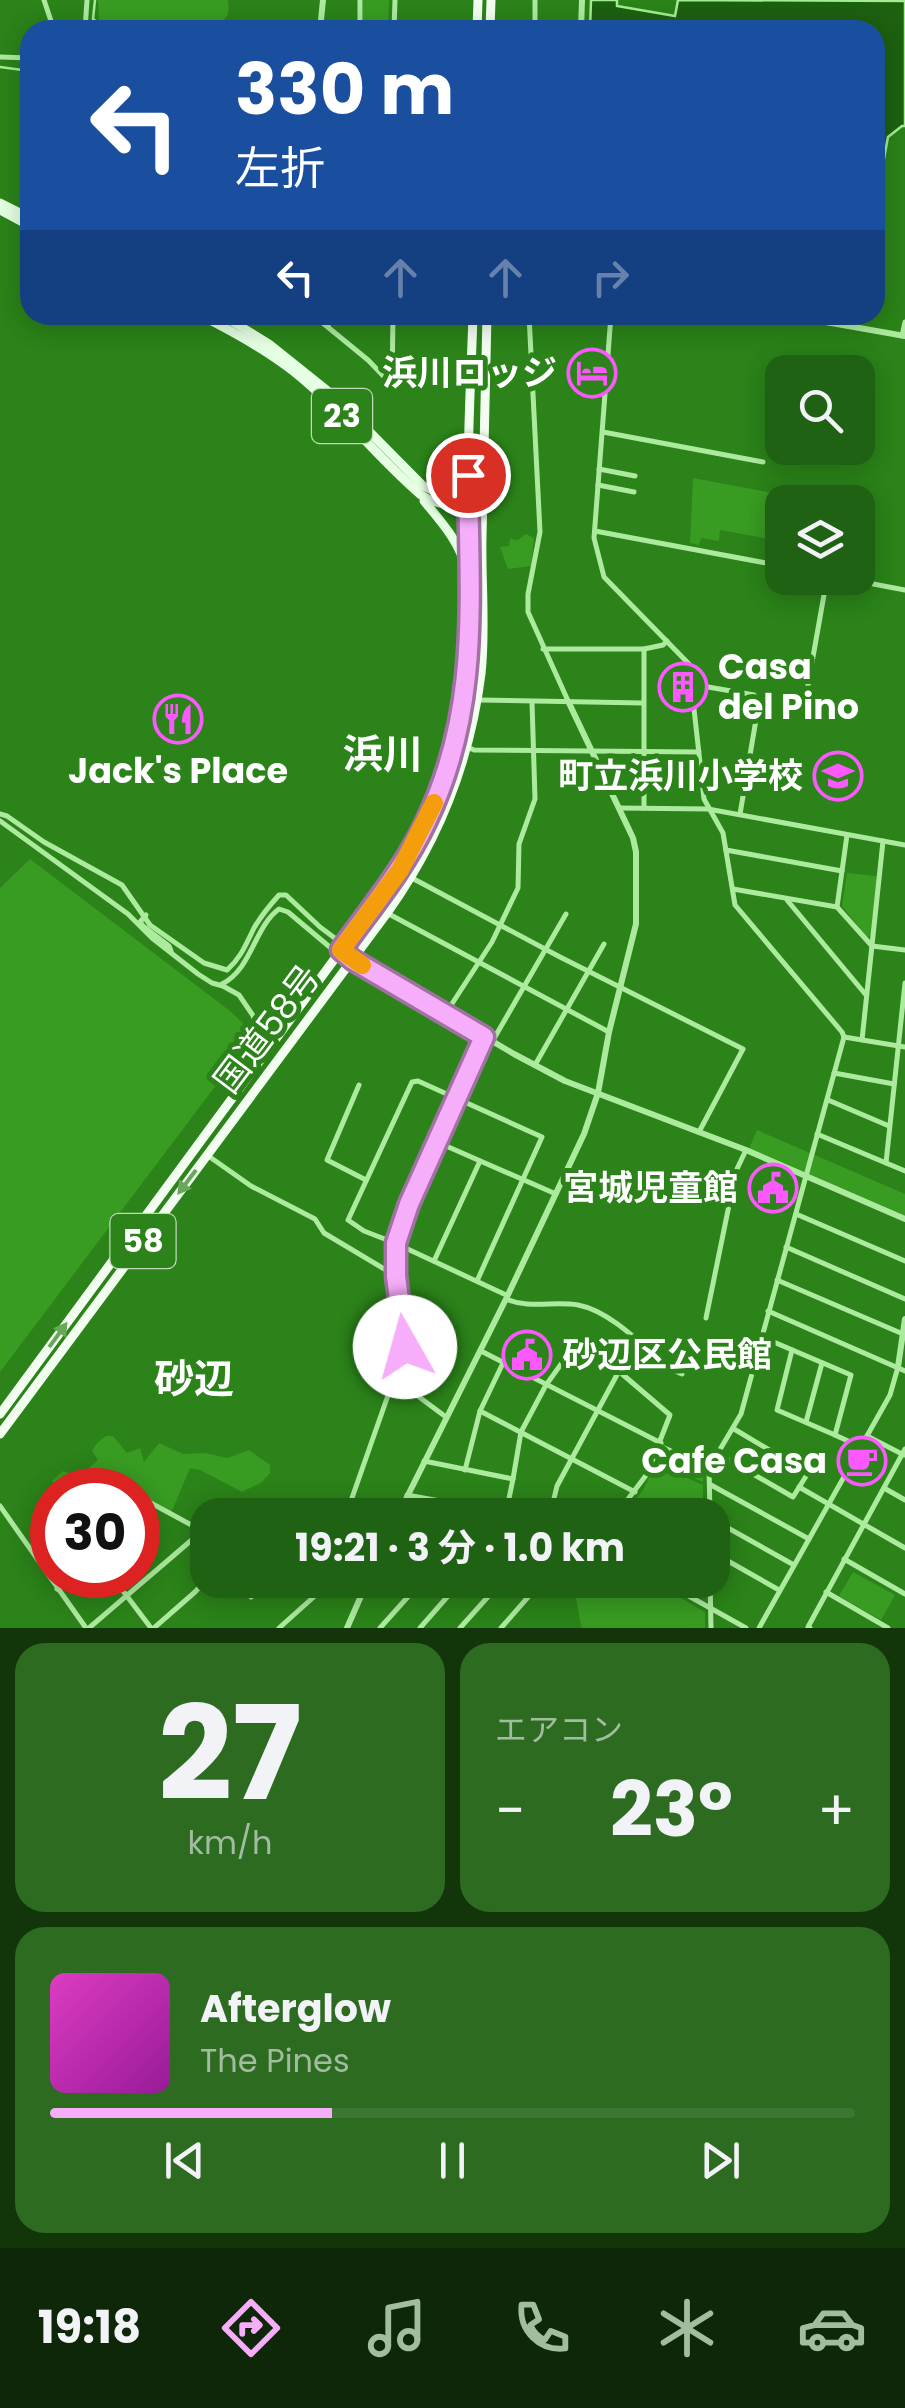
<!DOCTYPE html>
<html lang="ja">
<meta charset="utf-8">
<style>
:root{--surface:#206213;--page:#2d6b21;--text:#f1f3f6;--muted:#a2bca0;--line:#3d7633;--accent:#f6aefa}
body{margin:0;font-family:Poppins,"Noto Sans JP",sans-serif;background:var(--page);color:var(--text);height:100vh;display:flex;flex-direction:column;font-size:38px;white-space:nowrap}
*{box-sizing:border-box;margin:0}
p{font-size:32px;color:var(--muted)}
.icon{flex:none;width:55px;height:55px;fill:none;stroke:currentColor;stroke-width:2;stroke-linecap:round;stroke-linejoin:round}
.map{position:relative;height:1628px;overflow:hidden}
.details{display:flex;flex-direction:column;gap:15px;padding:15px;background:#12360a;flex:1}
.details>*{flex:none}
.top-card{position:absolute;left:20px;top:20px;width:865px;height:305px;border-radius:30px;box-shadow:0 5px 25px #0003;background:#1a4fa0;color:#fff;overflow:hidden}
.buttons{position:absolute;left:765px;top:355px;display:grid;gap:20px}
.buttons a{display:grid;place-items:center;width:110px;height:110px;border-radius:20px;background:var(--surface);box-shadow:0 5px 25px #0003;font-size:50px}
.speed{position:absolute;left:30px;top:1468px;display:flex;gap:20px;font-size:50px;font-weight:700;text-align:center}
.speed>*{display:grid;place-content:center;width:130px;height:130px;border-radius:50%;background:var(--surface);box-shadow:0 5px 25px #0003;line-height:1}
.speed .limit{border:15px solid #d22;background:#fff;color:#111}
.pin{position:absolute;display:grid;place-items:center;width:85px;height:85px;color:#fff;margin:-42px;border:5px solid #fff;border-radius:50%;box-shadow:0 2px 10px #0007}
.me{position:absolute;width:110px;margin:-55px;rotate:353deg;stroke-linejoin:round;filter:drop-shadow(0 0 8px #0008)}
.turn{display:flex;align-items:center;gap:35px;height:210px;padding:0 50px;font-size:45px}
.turn .icon{width:130px;height:130px;stroke-width:2.5}
.turn b{display:block;font-size:70px;line-height:85px}
.lanes{display:flex;align-items:center;height:95px;padding:0 50px;background:#0003;justify-content:center;gap:50px;direction:ltr}
.lanes .off{opacity:.35}
.big{font-size:75px;font-weight:700;line-height:1.1}
.details .widget{flex:1;display:flex;flex-direction:column;justify-content:center;gap:15px;min-width:0;padding:0 35px;border-radius:30px;background:var(--page)}
.details .dial{align-items:center;gap:0}
.dial b{font-size:130px;line-height:1}
.song{display:flex;align-items:center;gap:30px}
.cover{width:120px;height:120px;border-radius:15px;background:linear-gradient(135deg,hsl(310 70% 55%),hsl(300 70% 35%))}
.played{height:10px;border-radius:5px;background:linear-gradient(90deg,var(--accent) 35%,var(--line) 35%)}
.keys{display:flex;justify-content:space-around;direction:ltr}
.heat{display:flex;justify-content:space-between;align-items:center;font-size:55px;direction:ltr}
.details .tiles{flex:1;display:grid;gap:15px;grid-template-columns:1fr 1fr}
.widget:last-child{grid-column:span 2}
.trip{position:absolute;left:190px;top:1498px;width:540px;height:100px;border-radius:30px;background:var(--surface);box-shadow:0 5px 25px #0003;font-weight:700;line-height:100px;text-align:center}
.tabs{display:flex;height:160px;justify-content:space-around;align-items:center;background:#0d2708;color:var(--muted)}
.tabs .icon{width:70px;height:70px}
.tabs .current{color:var(--accent)}
.tabs b{font-size:45px;color:var(--text)}
.map>svg:first-child{display:block}
.green{fill:#389c22}
.water{fill:#1d6010;stroke:#a2ee90;stroke-width:2.5}
.lines{fill:none;stroke-linecap:round;stroke-linejoin:round}
.stream{stroke:#a2ee90;stroke-width:2.5}
.minor{stroke:#aceb9e;stroke-width:5}
.tertiary{stroke:#aceb9e;stroke-width:6}
.primary{stroke:#e5ffe2;stroke-width:9}
.trunk{stroke:#f2fff0;stroke-width:9}
.oneway{fill:#67a85a}
.route-casing{stroke:#a071a2;stroke-width:25}
.route{stroke:#f6aefa;stroke-width:18}
.slow{stroke:#f59e0b;stroke-width:18}
.labels{text-anchor:middle;stroke-width:10;stroke-linejoin:round;paint-order:stroke}
.shield{fill:#2b8319;stroke:#bfdaba;stroke-width:2.5}
.shield-label{font-size:32px;font-weight:bold;fill:#fff}
.poi-label{font-size:35px;font-weight:bold;fill:#fff;stroke:#2b8319;text-anchor:end}
.street-label{font-size:35px;fill:#fff;stroke:#2b8319}
.quarter-label{font-size:40px;font-weight:bold;fill:#fff;stroke:#2b8319}
</style>
<div class="map">
<svg width="905" height="1628" viewBox="0 0 905 1628">
<rect width="100%" height="100%" fill="#2b8319"/>
<!-- green -->
<g class="green">
<path d="M98,0h130c1,8 2,16 -6,21 -7,4 -16,3 -24,4 -29,6 -58,5 -88,5l-11,-10z"/>
<polygon points="363,0 389,0 388,29 363,28"/>
<polygon points="693,478 778,494 775,540 720,530 719,541 701,538 699,545 690,543"/>
<polygon points="526,534 534,538 531,566 508,569 500,547 509,546 510,539 518,540"/>
<polygon points="30,859 230,1011 248,1028 244,1048 0,1372 0,888"/>
<polygon points="847,873 877,876 871,935 867,937 842,906"/>
<polygon points="757,1130 905,1194 905,1219 748,1151"/>
<path d="M106,1436h7l14,17 13,-5 4,14 15,-19 24,11 22,-1 22,5 22,-8 21,15v8l-8,9 -20,10 -42,-22 -10,-2 -19,45 -33,-18v-5h-77l-9,-9 11,-10c18,8 21,1 35,-11l-6,-9 5,-8z"/>
<polygon points="662,1450 704,1468 703,1482 656,1462"/>
<polygon points="656,1464 703,1485 703,1515 624,1515 643,1490"/>
<polygon points="853,1572 895,1595 881,1620 839,1596"/>
<path d="M568,1580h82l55,32v16h-123c-5,-17 -4,-34 -14,-48z"/>
</g>
<!-- water -->
<polygon class="water" points="591,0 617,0 617,6 675,16 678,0 905,1 905,126 902,126 888,137 875,207 875,30 644,30 610,24 606,30 590,30"/>
<g class="lines">
<!-- stream -->
<g class="stream">
<polyline points="95,0 93,19 103,27"/>
<polyline points="0,67 30,71"/>
</g>
<!-- minor -->
<g class="minor">
<polyline points="44,0 54,30"/>
<polyline points="85,30 87,0"/>
<polyline points="360,30 360,0"/>
<polyline points="394,30 395,0"/>
<polyline points="535,30 535,0"/>
<polyline points="0,57 30,58"/>
<polyline points="313,315 368,360 392,385 393,315"/>
<polyline points="529,315 540,532 528,594 528,612 569,703"/>
<polyline points="611,315 594,538 604,577 689,664 704,799 723,833 735,905 842,1032 844,1037 741,1414 709,1468 710,1515"/>
<polyline points="328,326 330,315"/>
<polyline points="902,336 905,322"/>
<polyline points="603,432 763,462"/>
<polyline points="599,469 635,476"/>
<polyline points="598,485 634,492"/>
<polyline points="595,531 782,566"/>
<polyline points="842,578 905,590"/>
<polyline points="543,649 644,649 644,808"/>
<polyline points="644,649 663,645 667,641"/>
<polyline points="691,684 754,695 759,702 740,814"/>
<polyline points="808,685 827,578"/>
<polyline points="479,700 643,703"/>
<polyline points="467,747 474,750 699,752"/>
<polyline points="620,808 708,809 905,845"/>
<path d="M0,814l7,2 37,26 78,43 28,40 54,38 23,7c14,-12 19,-26 27,-42 7,-12 16,-23 25,-33h7l34,32 24,18"/>
<polyline points="0,821 128,914 152,938 198,974 212,983 223,986 239,995 254,1017"/>
<polyline points="726,850 842,871"/>
<polyline points="412,878 560,957 743,1049 699,1132"/>
<polyline points="733,889 837,907 872,946 905,950"/>
<polyline points="787,900 866,995"/>
<polyline points="837,907 847,835"/>
<polyline points="387,913 609,1032"/>
<polyline points="146,915 140,922 143,926 169,946 171,951"/>
<path d="M222,984c30,-15 32,-57 57,-75l9,3 50,42"/>
<polyline points="446,1013 492,942 518,888 519,844 535,799 532,702"/>
<polyline points="844,1037 905,1047"/>
<polyline points="862,1040 883,841"/>
<polyline points="492,1042 566,914"/>
<polyline points="535,1065 604,944"/>
<polyline points="834,1073 894,1084"/>
<polyline points="359,1085 327,1160 366,1180"/>
<polyline points="828,1100 889,1126"/>
<polyline points="817,1134 905,1171"/>
<polyline points="437,1142 556,1194"/>
<polyline points="207,1155 251,1186 315,1219 324,1233 396,1276 405,1347 346,1515"/>
<polyline points="886,1163 905,983"/>
<polyline points="796,1214 905,1261"/>
<polyline points="786,1247 905,1299"/>
<polyline points="434,1261 480,1161"/>
<polyline points="777,1280 903,1334"/>
<polyline points="477,1281 542,1137 418,1081 412,1082 348,1220 364,1231 395,1243 399,1245 504,1294 507,1295"/>
<path d="M506,1299c23,10 47,2 72,6 33,6 67,43 92,64l12,5"/>
<polyline points="768,1311 905,1371"/>
<polyline points="706,1318 736,1171 746,1150"/>
<polyline points="762,1337 851,1375 835,1435 861,1447"/>
<polyline points="792,1350 777,1410 835,1435"/>
<polyline points="481,1351 661,1443"/>
<polyline points="395,1379 446,1417"/>
<polyline points="480,1411 635,1492"/>
<polyline points="806,1422 822,1363"/>
<polyline points="867,1436 904,1455"/>
<polyline points="660,1446 709,1468"/>
<polyline points="718,1454 793,1497 808,1473 734,1429"/>
<polyline points="424,1461 513,1479 506,1513"/>
<polyline points="465,1470 480,1411 503,1363"/>
<polyline points="513,1479 521,1432 546,1385 580,1338 670,1415 647,1474 616,1515"/>
<polyline points="711,1485 809,1539"/>
<polyline points="799,1487 905,1548"/>
<polyline points="884,1488 905,1500"/>
<polyline points="407,1495 517,1515"/>
<polyline points="138,1496 208,1534"/>
<polyline points="0,1506 86,1628"/>
<polyline points="296,1512 306,1515"/>
<polyline points="550,1515 557,1486 619,1371"/>
<polyline points="712,1519 794,1565"/>
<polyline points="712,1552 779,1590"/>
<polyline points="844,1559 905,1594"/>
<polyline points="111,1575 151,1628"/>
<polyline points="238,1580 251,1597 268,1580"/>
<polyline points="339,1580 363,1590"/>
<polyline points="660,1580 746,1628"/>
<polyline points="710,1580 711,1628"/>
<polyline points="57,1589 76,1575"/>
<polyline points="826,1592 888,1628"/>
<polyline points="89,1628 201,1532"/>
<polyline points="154,1628 195,1592 208,1578"/>
<polyline points="279,1628 317,1594 322,1580"/>
<polyline points="380,1628 423,1580"/>
<polyline points="420,1628 462,1580"/>
<polyline points="460,1628 503,1580"/>
<polyline points="501,1628 543,1580"/>
<polyline points="759,1628 890,1395 898,1367"/>
<polyline points="810,1628 808,1627 905,1449"/>
</g>
<!-- tertiary -->
<g class="tertiary">
<polyline points="320,30 323,0"/>
<polyline points="581,30 582,0"/>
<polyline points="786,315 905,336"/>
<polyline points="353,959 514,1054 565,1081 746,1150 905,1219"/>
<path d="M234,1089c13,-23 34,-46 20,-72"/>
<polyline points="396,1276 395,1243 409,1203 484,1037"/>
<polyline points="898,1367 905,1319"/>
<polyline points="398,1515 506,1299 584,1134 598,1093 609,1032 636,924 636,852 633,838 569,703"/>
<polyline points="347,1628 368,1580"/>
</g>
<!-- primary -->
<g class="primary">
<polyline points="0,203 30,218"/>
<polyline points="0,210 30,226"/>
<path d="M200,315c32,16 65,34 93,56 47,37 83,86 128,124 19,12 41,12 62,4"/>
<path d="M222,315l47,29 65,52 89,90c19,10 40,6 60,13"/>
<path d="M424,501c19,23 35,40 43,70"/>
</g>
<!-- trunk -->
<g class="trunk">
<polyline points="477,30 478,0"/>
<polyline points="490,30 491,0"/>
<path d="M0,1414l400,-544c22,-41 44,-81 56,-126 20,-78 13,-158 12,-237 -1,-64 3,-128 5,-192"/>
<path d="M0,1434l387,-521c51,-71 83,-152 94,-239 5,-45 0,-92 1,-137 2,-74 4,-148 5,-222"/>
</g>
</g>
<!-- one-way arrows -->
<defs><path id="oneway-solid" d="M-6-.8H1V-3.2L6.5 0L1 3.2V.8H-6Z" transform="scale(2.5)"/></defs>
<g class="oneway">
<use href="#oneway-solid" transform="translate(187 1182) rotate(127)"/>
<use href="#oneway-solid" transform="translate(58 1335) rotate(-54)"/>
</g>
<g class="lines">
<!-- route casing -->
<g class="route-casing">
<path id="route" d="M405,1347l-9,-71v-33l13,-39 75,-167 -131,-77 -12,-10c30,-42 63,-81 85,-128 55,-114 43,-224 42,-347"/>
</g>
<!-- route -->
<use href="#route" class="route"/>
<!-- slow -->
<polyline class="slow" points="362,965 341,950 400,870 434,803"/>
</g>
<!-- icons -->
<defs>
<g id="hotel-ring" transform="scale(2.5)"><circle r="9.5" fill="#2b8319" stroke="#fb59fe" stroke-width="1.5"/><path d="M-6-4.5h1.5V1H6V5H4.5V3h-9V5H-6ZM-4 0a1.8 1.8 0 1 1 3.6 0ZM.5 0V-2.5h3Q6-2.5 6 0Z" fill="#fb59fe"/></g>
<g id="building-ring" transform="scale(2.5)"><circle r="9.5" fill="#2b8319" stroke="#fb59fe" stroke-width="1.5"/><path d="M-4-6H4V6H1V3H-1V6H-4ZM-2.5-4.3h1.7v1.8h-1.7ZM.8-4.3h1.7v1.8H.8ZM-2.5-1h1.7V.8h-1.7ZM.8-1h1.7V.8H.8Z" fill="#fb59fe"/></g>
<g id="restaurant-ring" transform="scale(2.5)"><circle r="9.5" fill="#2b8319" stroke="#fb59fe" stroke-width="1.5"/><path d="M-5-6h1v4h1v-4h1v4h1v-4h1v5L-1.5 .5V6h-2V.5L-5-1ZM5-6V6H3V1.5H1.5Q1.5-4 5-6Z" fill="#fb59fe"/></g>
<g id="school-ring" transform="scale(2.5)"><circle r="9.5" fill="#2b8319" stroke="#fb59fe" stroke-width="1.5"/><path d="M0-5L7-2L0 1L-7-2ZM-4 1L0 2.5L4 1V4Q0 6-4 4Z" fill="#fb59fe"/></g>
<g id="civic-ring" transform="scale(2.5)"><circle r="9.5" fill="#2b8319" stroke="#fb59fe" stroke-width="1.5"/><path d="M-.6-6.5H3V-4.5H.6V-3L4-1V1h2V6H-6V1h2V-1L-.6-3ZM-1.2 2.5V6h2.4V2.5Z" fill="#fb59fe"/></g>
<g id="cafe-ring" transform="scale(2.5)"><circle r="9.5" fill="#2b8319" stroke="#fb59fe" stroke-width="1.5"/><path d="M-5.5-4.5H6V0H3Q3 3.5 0 3.5H-2.5Q-5.5 3.5-5.5 0ZM3-3.2v2h1.7v-2ZM-6 4.5H4V6H-6Z" fill="#fb59fe"/></g>
</defs>
<g fill-rule="evenodd">
<use href="#hotel-ring" x="592" y="373"/>
<use href="#building-ring" x="683" y="687"/>
<use href="#restaurant-ring" x="178" y="719"/>
<use href="#school-ring" x="838" y="776"/>
<use href="#civic-ring" x="773" y="1188"/>
<use href="#civic-ring" x="527" y="1355"/>
<use href="#cafe-ring" x="862" y="1461"/>
</g>
<g class="labels">
<!-- shield labels -->
<g class="shield">
<rect x="312" y="389" width="60" height="54" rx="8"/>
<rect x="110.5" y="1214" width="65" height="54" rx="8"/>
</g>
<g class="shield-label">
<text x="342" y="427">23</text>
<text x="143" y="1252">58</text>
</g>
<!-- poi labels -->
<g class="poi-label">
<text x="557" y="385">浜川ロッジ</text>
<text x="718" y="679" text-anchor="start">Casa<tspan x="718" dy="40">del Pino</tspan></text>
<text x="178" y="783" text-anchor="middle">Jack's Place</text>
<text x="803" y="788">町立浜川小学校</text>
<text x="738" y="1200">宮城児童館</text>
<text x="562" y="1367" text-anchor="start">砂辺区公民館</text>
<text x="827" y="1473">Cafe Casa</text>
</g>
<!-- street labels -->
<g class="street-label">
<text transform="translate(267 1029) rotate(-53)" y="12">国道58号</text>
</g>
<!-- quarter labels -->
<g class="quarter-label">
<text x="383" y="768">浜川</text>
<text x="194" y="1393">砂辺</text>
</g>
</g>
</svg>
<div class="buttons">
<a><svg class="icon" aria-label="search" viewBox="0 0 24 24"><circle cx="10" cy="10" r="6"/><path d="M15 15l6 6"/></svg></a>
<a><svg class="icon" aria-label="layers" viewBox="0 0 24 24"><path d="M12 4l9 5-9 5-9-5zM3 14l9 5 9-5"/></svg></a>
</div>
<div class="speed"><div class="limit">30</div></div>
<div class="pin" style="left:468px;top:475px;background:#d93025"><svg class="icon" aria-label="arrive" viewBox="0 0 24 24"><path d="M6 21V4h12l-3 4 3 4H6"/></svg></div>
<svg class="me" style="left:405px;top:1347px" viewBox="-20 -20 40 40"><circle r="19" fill="#fff"/><path d="M0-13L10 11 0 6-10 11z" fill="#f6aefa"/></svg>
<div class="trip">19:21 · 3 分 · 1.0 km</div>
<div class="top-card">
<div class="turn"><svg class="icon" aria-label="left" viewBox="0 0 24 24"><path d="M17 20v-9H6M10 6l-5 5 5 5"/></svg><div><b>330 m</b>左折</div></div>
<div class="lanes"><svg class="icon" aria-label="left" viewBox="0 0 24 24"><path d="M17 20v-9H6M10 6l-5 5 5 5"/></svg><svg class="icon off" aria-label="ahead" viewBox="0 0 24 24"><path d="M12 20V5M6 11l6-6 6 6"/></svg><svg class="icon off" aria-label="ahead" viewBox="0 0 24 24"><path d="M12 20V5M6 11l6-6 6 6"/></svg><svg class="icon off" aria-label="right" viewBox="0 0 24 24"><path d="M7 20v-9h11M14 6l5 5-5 5"/></svg></div>
</div>
</div>
<section class="details">
<div class="tiles">
<div class="widget dial"><b>27</b><p>km/h</p></div>
<div class="widget"><p>エアコン</p>
<div class="heat"><a>−</a><b class="big">23°</b><a>+</a></div>
</div>
<div class="widget">
<div class="song"><i class="cover"></i><div><b>Afterglow</b><p>The Pines</p></div></div>
<div class="played"></div>
<div class="keys"><svg class="icon" aria-label="previous" viewBox="0 0 24 24"><path d="M18 5L8 12l10 7zM5 5v14"/></svg><svg class="icon" aria-label="pause" viewBox="0 0 24 24"><path d="M8 5v14M16 5v14"/></svg><svg class="icon" aria-label="next" viewBox="0 0 24 24"><path d="M6 5l10 7-10 7zM19 5v14"/></svg></div>
</div>
</div>
</section>
<nav class="tabs">
<b>19:18</b>
<svg class="icon current" aria-label="directions" viewBox="0 0 24 24"><path d="M12 3l9 9-9 9-9-9zM9 14v-3h6M13 9l2 2-2 2"/></svg>
<svg class="icon" aria-label="music" viewBox="0 0 24 24"><path d="M9 18V5l10-2v13"/><circle cx="6" cy="18" r="3"/><circle cx="16" cy="16" r="3"/></svg>
<svg class="icon" aria-label="phone" viewBox="0 0 24 24"><path d="M5 4h4l2 5-3 2q2 4 5 5l2-3 5 2v4C11 20 4 13 5 4z"/></svg>
<svg class="icon" aria-label="climate" viewBox="0 0 24 24"><path d="M12 3v18M4 7l16 10M4 17L20 7"/></svg>
<svg class="icon" aria-label="car" viewBox="0 0 24 24"><path d="M5 17H2v-5l4-1 3-4h7l3 4 3 1v5h-3M9 17h6M6 11h13"/><circle cx="7" cy="17" r="2"/><circle cx="17" cy="17" r="2"/></svg>
</nav>
